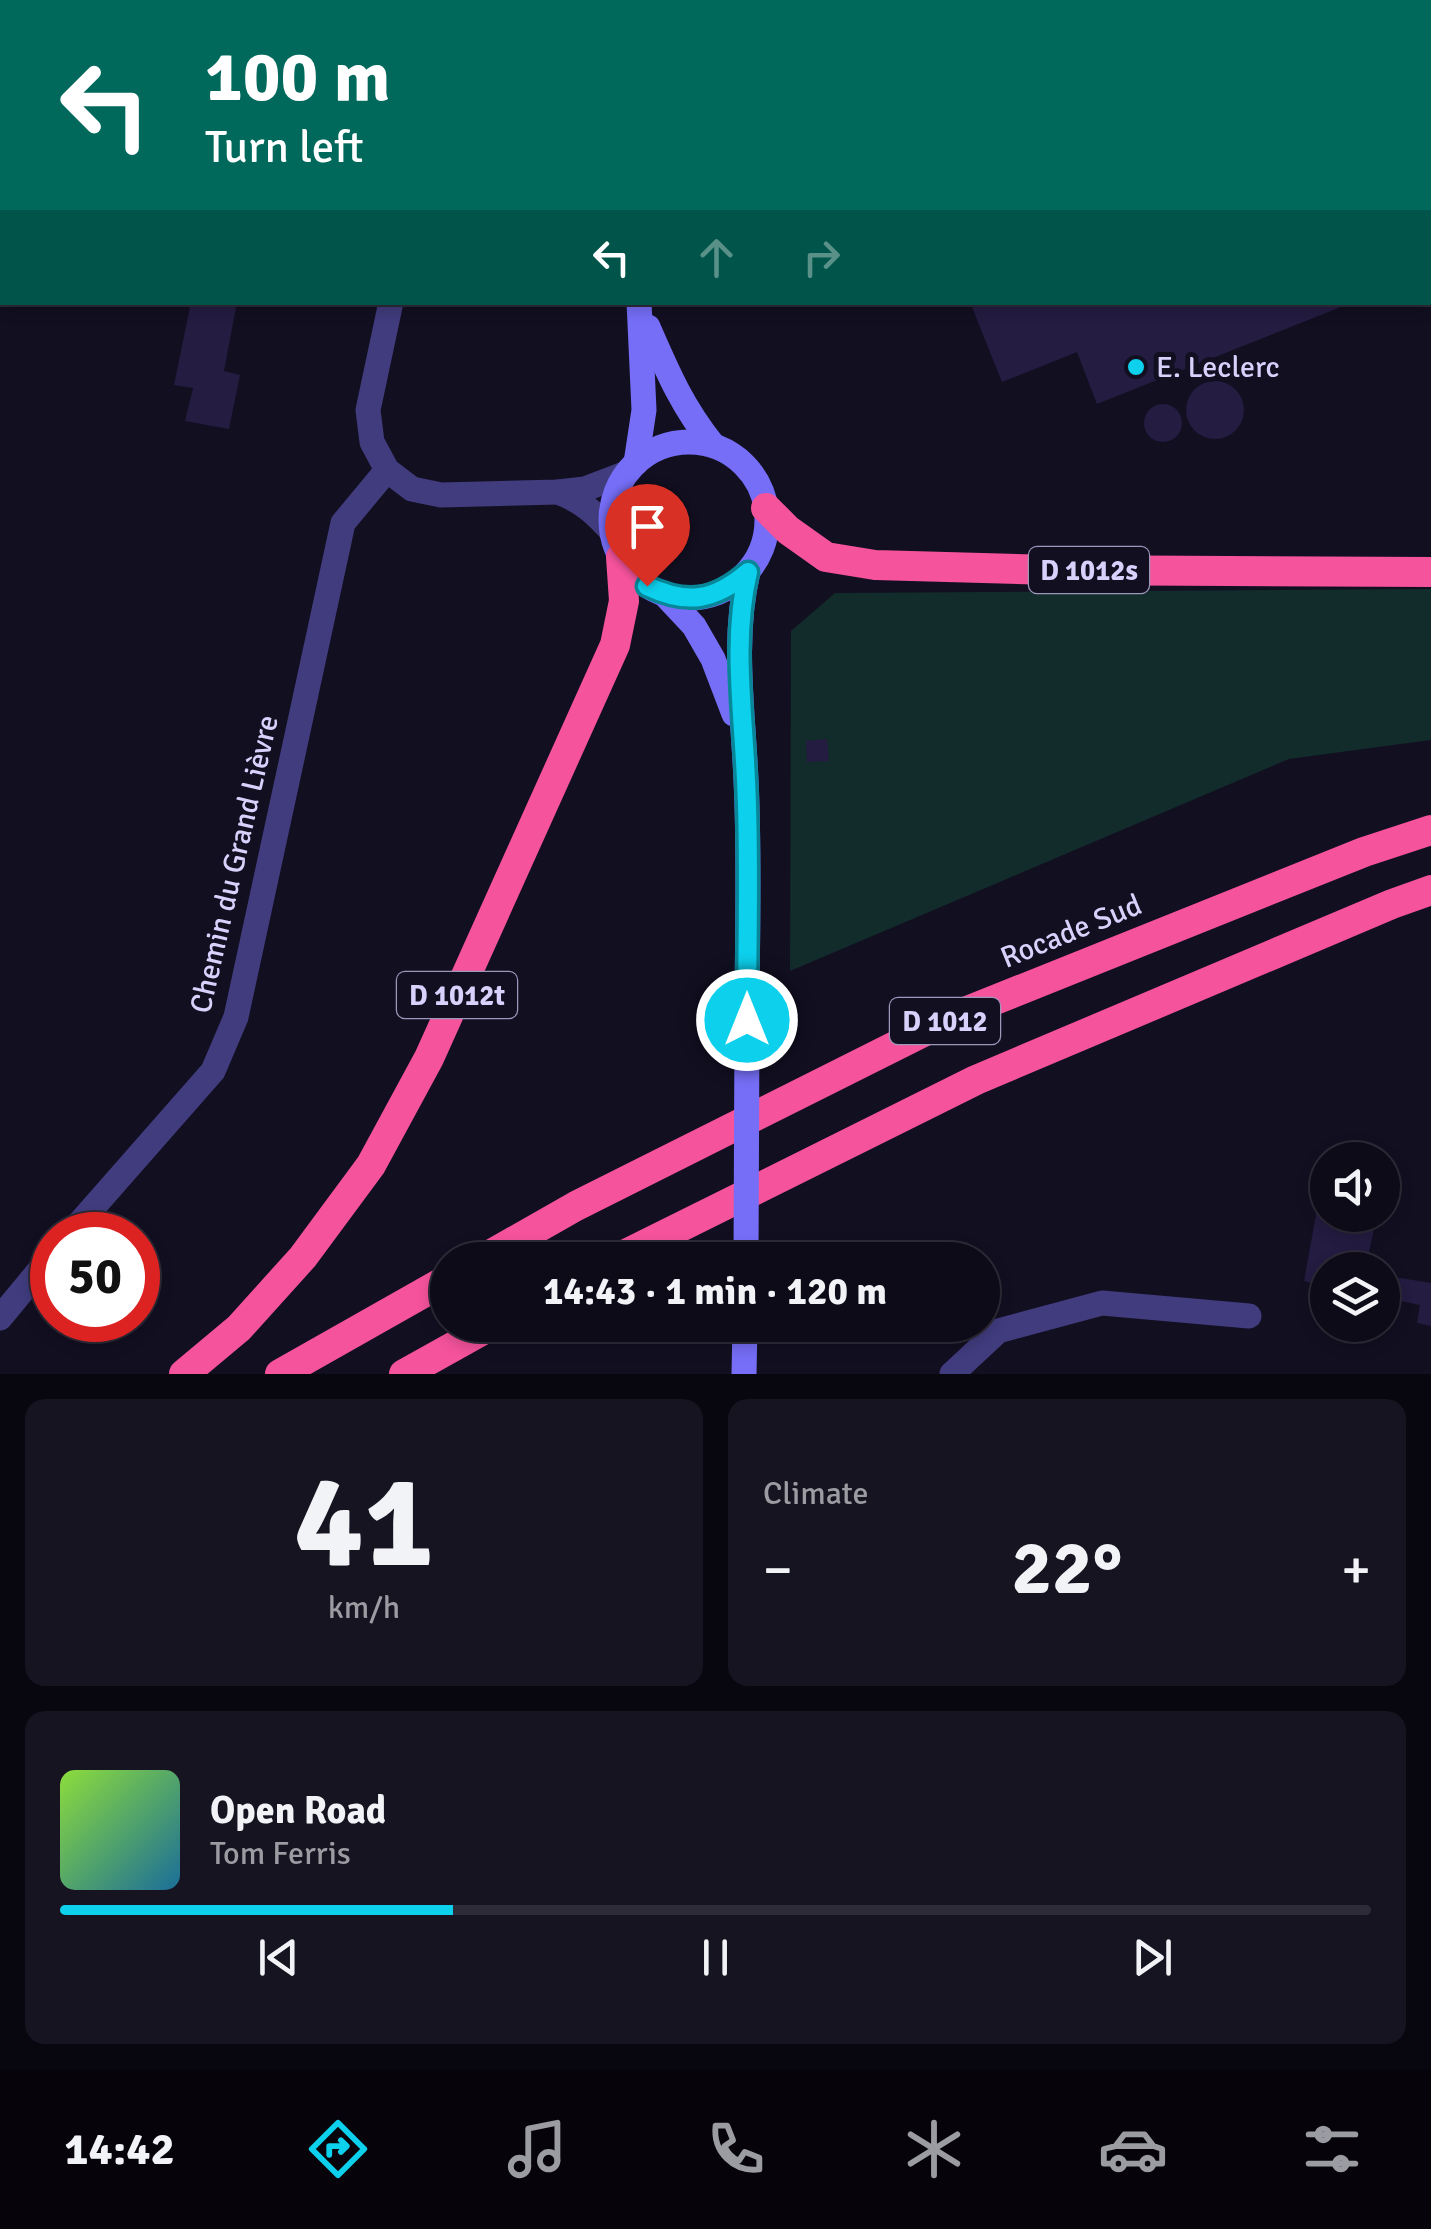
<!DOCTYPE html>
<meta charset="utf-8">
<style>
:root{--surface:#0e0b19;--page:#171422;--text:#f1f3f6;--muted:#9b9ba2;--line:#2e2b38;--accent:#0dd0ec}
body{margin:0;font-family:Signika,sans-serif;background:var(--page);color:var(--text);height:100vh;display:flex;flex-direction:column;font-size:38px;white-space:nowrap}
*{box-sizing:border-box;margin:0}
p{font-size:32px;color:var(--muted)}
.icon{flex:none;width:55px;height:55px;fill:none;stroke:currentColor;stroke-width:2;stroke-linecap:round;stroke-linejoin:round}
.map{position:relative;height:1374px;overflow:hidden}
.drawer{display:flex;flex-direction:column;gap:25px;padding:25px;background:#08060e;flex:1}
.drawer>*{flex:none}
.top-card{position:absolute;left:0px;top:0px;width:1432px;height:305px;box-shadow:0 5px 15px #0003,0 0 0 2px var(--line);background:#00695c;color:#fff;overflow:hidden}
.buttons{position:absolute;left:1310px;top:1142px;display:grid;gap:20px}
.buttons a{display:grid;place-items:center;width:90px;height:90px;border-radius:50%;background:var(--surface);box-shadow:0 5px 15px #0003,0 0 0 2px var(--line);font-size:50px}
.speed{position:absolute;left:30px;top:1212px;display:flex;gap:20px;font-size:50px;font-weight:700;text-align:center}
.speed>*{display:grid;place-content:center;width:130px;height:130px;border-radius:50%;background:var(--surface);box-shadow:0 5px 15px #0003,0 0 0 2px var(--line);line-height:1}
.speed .limit{border:15px solid #d22;background:#fff;color:#111}
.pin{position:absolute;display:grid;place-items:center;width:85px;height:85px;color:#fff;margin:-102px -42px;border-radius:50% 50% 50% 0;rotate:-45deg;box-shadow:0 0 10px #0007}
.pin .icon{rotate:45deg}
.me{position:absolute;width:110px;margin:-55px;rotate:0deg;stroke-linejoin:round;filter:drop-shadow(0 0 8px #0008)}
.turn{display:flex;align-items:center;gap:35px;height:210px;padding:0 40px;font-size:45px}
.turn .icon{width:130px;height:130px;stroke-width:2.5}
.turn b{display:block;font-size:70px;line-height:85px}
.lanes{display:flex;align-items:center;height:95px;padding:0 40px;background:#0003;justify-content:center;gap:50px;direction:ltr}
.lanes .off{opacity:.35}
.big{font-size:75px;font-weight:700;line-height:1.1}
.drawer .widget{flex:1;display:flex;flex-direction:column;justify-content:center;gap:15px;min-width:0;padding:0 35px;border-radius:20px;background:var(--page)}
.drawer .dial{align-items:center;gap:0}
.dial b{font-size:130px;line-height:1}
.song{display:flex;align-items:center;gap:30px}
.cover{width:120px;height:120px;border-radius:15px;background:linear-gradient(135deg,hsl(90 70% 55%),hsl(200 70% 35%))}
.played{height:10px;border-radius:5px;background:linear-gradient(90deg,var(--accent) 30%,var(--line) 30%)}
.keys{display:flex;justify-content:space-around;direction:ltr}
.heat{display:flex;justify-content:space-between;align-items:center;font-size:55px;direction:ltr}
.drawer .tiles{flex:1;display:grid;gap:25px;grid-template-columns:1fr 1fr}
.widget:last-child{grid-column:span 2}
.trip{position:absolute;left:430px;top:1242px;width:570px;height:100px;border-radius:50px;background:var(--surface);box-shadow:0 5px 15px #0003,0 0 0 2px var(--line);font-weight:700;line-height:100px;text-align:center}
.tabs{display:flex;height:160px;justify-content:space-around;align-items:center;background:#06040a;color:var(--muted)}
.tabs .icon{width:70px;height:70px}
.tabs .active{color:var(--accent)}
.tabs b{font-size:45px;color:var(--text)}
.map>svg:first-child{display:block}
.green{fill:#122b2b}
.building{fill:#241c41}
.lines{fill:none;stroke-linecap:round;stroke-linejoin:round}
.street{stroke:#413c7e;stroke-width:25}
.secondary{stroke:#766ef7;stroke-width:25}
.highway{stroke:#f5539c;stroke-width:30}
.secondary-bridge{stroke:#766ef7;stroke-width:25}
.route-casing{stroke:#088799;stroke-width:25}
.route{stroke:#0dd0ec;stroke-width:18}
.poi-dot{fill:#0dd0ec;stroke:#120f21;stroke-width:4}
.labels{text-anchor:middle;stroke-width:10;stroke-linejoin:round;paint-order:stroke}
.shield{fill:#120f21;stroke:#9d97ba;stroke-width:2.5}
.shield-label{font-size:28px;font-weight:bold;fill:#d8d1fc}
.poi-label{font-size:30px;fill:#d8d1fc;stroke:#120f21;text-anchor:start}
.street-label{font-size:30px;fill:#d8d1fc;stroke:#120f21}
</style>
<div class="map">
<svg width="1431" height="1374" viewBox="0 0 1431 1374">
<rect width="100%" height="100%" fill="#120f21"/>
<!-- green -->
<polygon class="green" points="1431,589 1431,740 1289,759 790,971 791,631 835,593"/>
<!-- building -->
<g class="building">
<polygon points="191,302 237,302 224,371 240,375 229,429 185,421 193,388 174,385"/>
<polygon points="970,302 1350,302 1351,303 1097,404 1077,352 1002,382"/>
<circle cx="1215" cy="410" r="29"/>
<circle cx="1163" cy="423" r="19"/>
<polygon points="827,739 829,761 807,762 806,741"/>
<polygon points="1319,1198 1328,1200 1328,1215 1356,1215 1354,1225 1374,1229 1365,1270 1328,1270 1328,1287 1304,1281"/>
<polygon points="1382,1275 1431,1283 1431,1326 1417,1323 1420,1305 1382,1297"/>
</g>
<g class="lines">
<!-- street -->
<g class="street">
<polyline points="0,19 2,19"/>
<polyline points="391,302 368,410 372,442 387,470 412,489 441,495 558,492 585,489 627,473"/>
<path d="M558,492c24,9 38,22 54,40"/>
<polyline points="69,1235 213,1071 236,1017 343,523 387,470"/>
<polyline points="0,1318 52,1255"/>
<polyline points="952,1374 998,1331 1102,1303 1249,1316"/>
</g>
<!-- secondary -->
<g class="secondary">
<polyline points="577,0 577,2"/>
<path d="M648,327c20,46 34,79 65,118"/>
<circle cx="689" cy="520" r="78"/>
<polyline points="636,463 644,410 639,302"/>
<polyline points="664,594 694,626 713,659 734,714"/>
<path d="M747,1019c0,-79 3,-160 -1,-239 -3,-70 -14,-140 2,-208"/>
<polyline points="744,1374 745,1325"/>
</g>
<!-- highway -->
<g class="highway">
<polyline points="766,508 788,530 826,557 875,565 1053,570 1431,572"/>
<polyline points="481,1260 576,1206 955,1016 1364,852 1431,830"/>
<polyline points="614,1260 976,1080 1392,904 1431,890"/>
<polyline points="184,1374 239,1328 303,1257 371,1165 429,1058 615,645 624,601 621,557"/>
<polyline points="280,1374 448,1279"/>
<polyline points="404,1374 492,1325"/>
</g>
<!-- secondary-bridge -->
<polyline class="secondary-bridge" points="746,1260 747,1019"/>
</g>
<g class="lines">
<!-- route casing -->
<g class="route-casing">
<path id="route" d="M647,586c40,19 67,15 101,-14 -16,68 -5,138 -2,208 4,79 1,160 1,240"/>
</g>
<!-- route -->
<use href="#route" class="route"/>
</g>
<!-- markers -->
<circle class="poi-dot" cx="1136" cy="367" r="10"/>
<g class="labels">
<!-- shield labels -->
<g class="shield">
<rect x="1029" y="547" width="120" height="46" rx="8"/>
<rect x="397" y="972" width="120" height="46" rx="8"/>
<rect x="890" y="998" width="110" height="46" rx="8"/>
</g>
<g class="shield-label">
<text x="1089" y="580">D 1012s</text>
<text x="457" y="1005">D 1012t</text>
<text x="945" y="1031">D 1012</text>
</g>
<!-- poi labels -->
<g class="poi-label">
<text x="1156" y="377">E. Leclerc</text>
</g>
<!-- street labels -->
<g class="street-label">
<text transform="translate(234 864) rotate(-77)" y="10">Chemin du Grand Lièvre</text>
<text transform="translate(1071 931) rotate(-22)" y="10">Rocade Sud</text>
</g>
</g>
</svg>
<div class="buttons">
<a><svg class="icon" aria-label="sound" viewBox="0 0 24 24"><path d="M4 9h4l5-4v14l-5-4H4zM17 9q2 3 0 6"/></svg></a>
<a><svg class="icon" aria-label="layers" viewBox="0 0 24 24"><path d="M12 4l9 5-9 5-9-5zM3 14l9 5 9-5"/></svg></a>
</div>
<div class="speed"><div class="limit">50</div></div>
<div class="pin" style="left:647px;top:586px;background:#d93025"><svg class="icon" aria-label="arrive" viewBox="0 0 24 24"><path d="M6 21V4h12l-3 4 3 4H6"/></svg></div>
<svg class="me" style="left:747px;top:1020px" viewBox="-20 -20 40 40"><circle r="17" fill="#0dd0ec" stroke="#fff" stroke-width="3"/><path d="M0-11L8 9 0 5-8 9z" fill="#fff"/></svg>
<div class="trip">14:43 · 1 min · 120 m</div>
<div class="top-card">
<div class="turn"><svg class="icon" aria-label="left" viewBox="0 0 24 24"><path d="M17 20v-9H6M10 6l-5 5 5 5"/></svg><div><b>100 m</b>Turn left</div></div>
<div class="lanes"><svg class="icon" aria-label="left" viewBox="0 0 24 24"><path d="M17 20v-9H6M10 6l-5 5 5 5"/></svg><svg class="icon off" aria-label="ahead" viewBox="0 0 24 24"><path d="M12 20V5M6 11l6-6 6 6"/></svg><svg class="icon off" aria-label="right" viewBox="0 0 24 24"><path d="M7 20v-9h11M14 6l5 5-5 5"/></svg></div>
</div>
</div>
<section class="drawer">
<div class="tiles">
<div class="widget dial"><b>41</b><p>km/h</p></div>
<div class="widget"><p>Climate</p>
<div class="heat"><a>−</a><b class="big">22°</b><a>+</a></div>
</div>
<div class="widget">
<div class="song"><i class="cover"></i><div><b>Open Road</b><p>Tom Ferris</p></div></div>
<div class="played"></div>
<div class="keys"><svg class="icon" aria-label="previous" viewBox="0 0 24 24"><path d="M18 5L8 12l10 7zM5 5v14"/></svg><svg class="icon" aria-label="pause" viewBox="0 0 24 24"><path d="M8 5v14M16 5v14"/></svg><svg class="icon" aria-label="next" viewBox="0 0 24 24"><path d="M6 5l10 7-10 7zM19 5v14"/></svg></div>
</div>
</div>
</section>
<nav class="tabs">
<b>14:42</b>
<svg class="icon active" aria-label="directions" viewBox="0 0 24 24"><path d="M12 3l9 9-9 9-9-9zM9 14v-3h6M13 9l2 2-2 2"/></svg>
<svg class="icon" aria-label="music" viewBox="0 0 24 24"><path d="M9 18V5l10-2v13"/><circle cx="6" cy="18" r="3"/><circle cx="16" cy="16" r="3"/></svg>
<svg class="icon" aria-label="phone" viewBox="0 0 24 24"><path d="M5 4h4l2 5-3 2q2 4 5 5l2-3 5 2v4C11 20 4 13 5 4z"/></svg>
<svg class="icon" aria-label="climate" viewBox="0 0 24 24"><path d="M12 3v18M4 7l16 10M4 17L20 7"/></svg>
<svg class="icon" aria-label="car" viewBox="0 0 24 24"><path d="M5 17H2v-5l4-1 3-4h7l3 4 3 1v5h-3M9 17h6M6 11h13"/><circle cx="7" cy="17" r="2"/><circle cx="17" cy="17" r="2"/></svg>
<svg class="icon" aria-label="filters" viewBox="0 0 24 24"><path d="M4 7h16M4 17h16"/><circle cx="9" cy="7" r="2"/><circle cx="15" cy="17" r="2"/></svg>
</nav>
